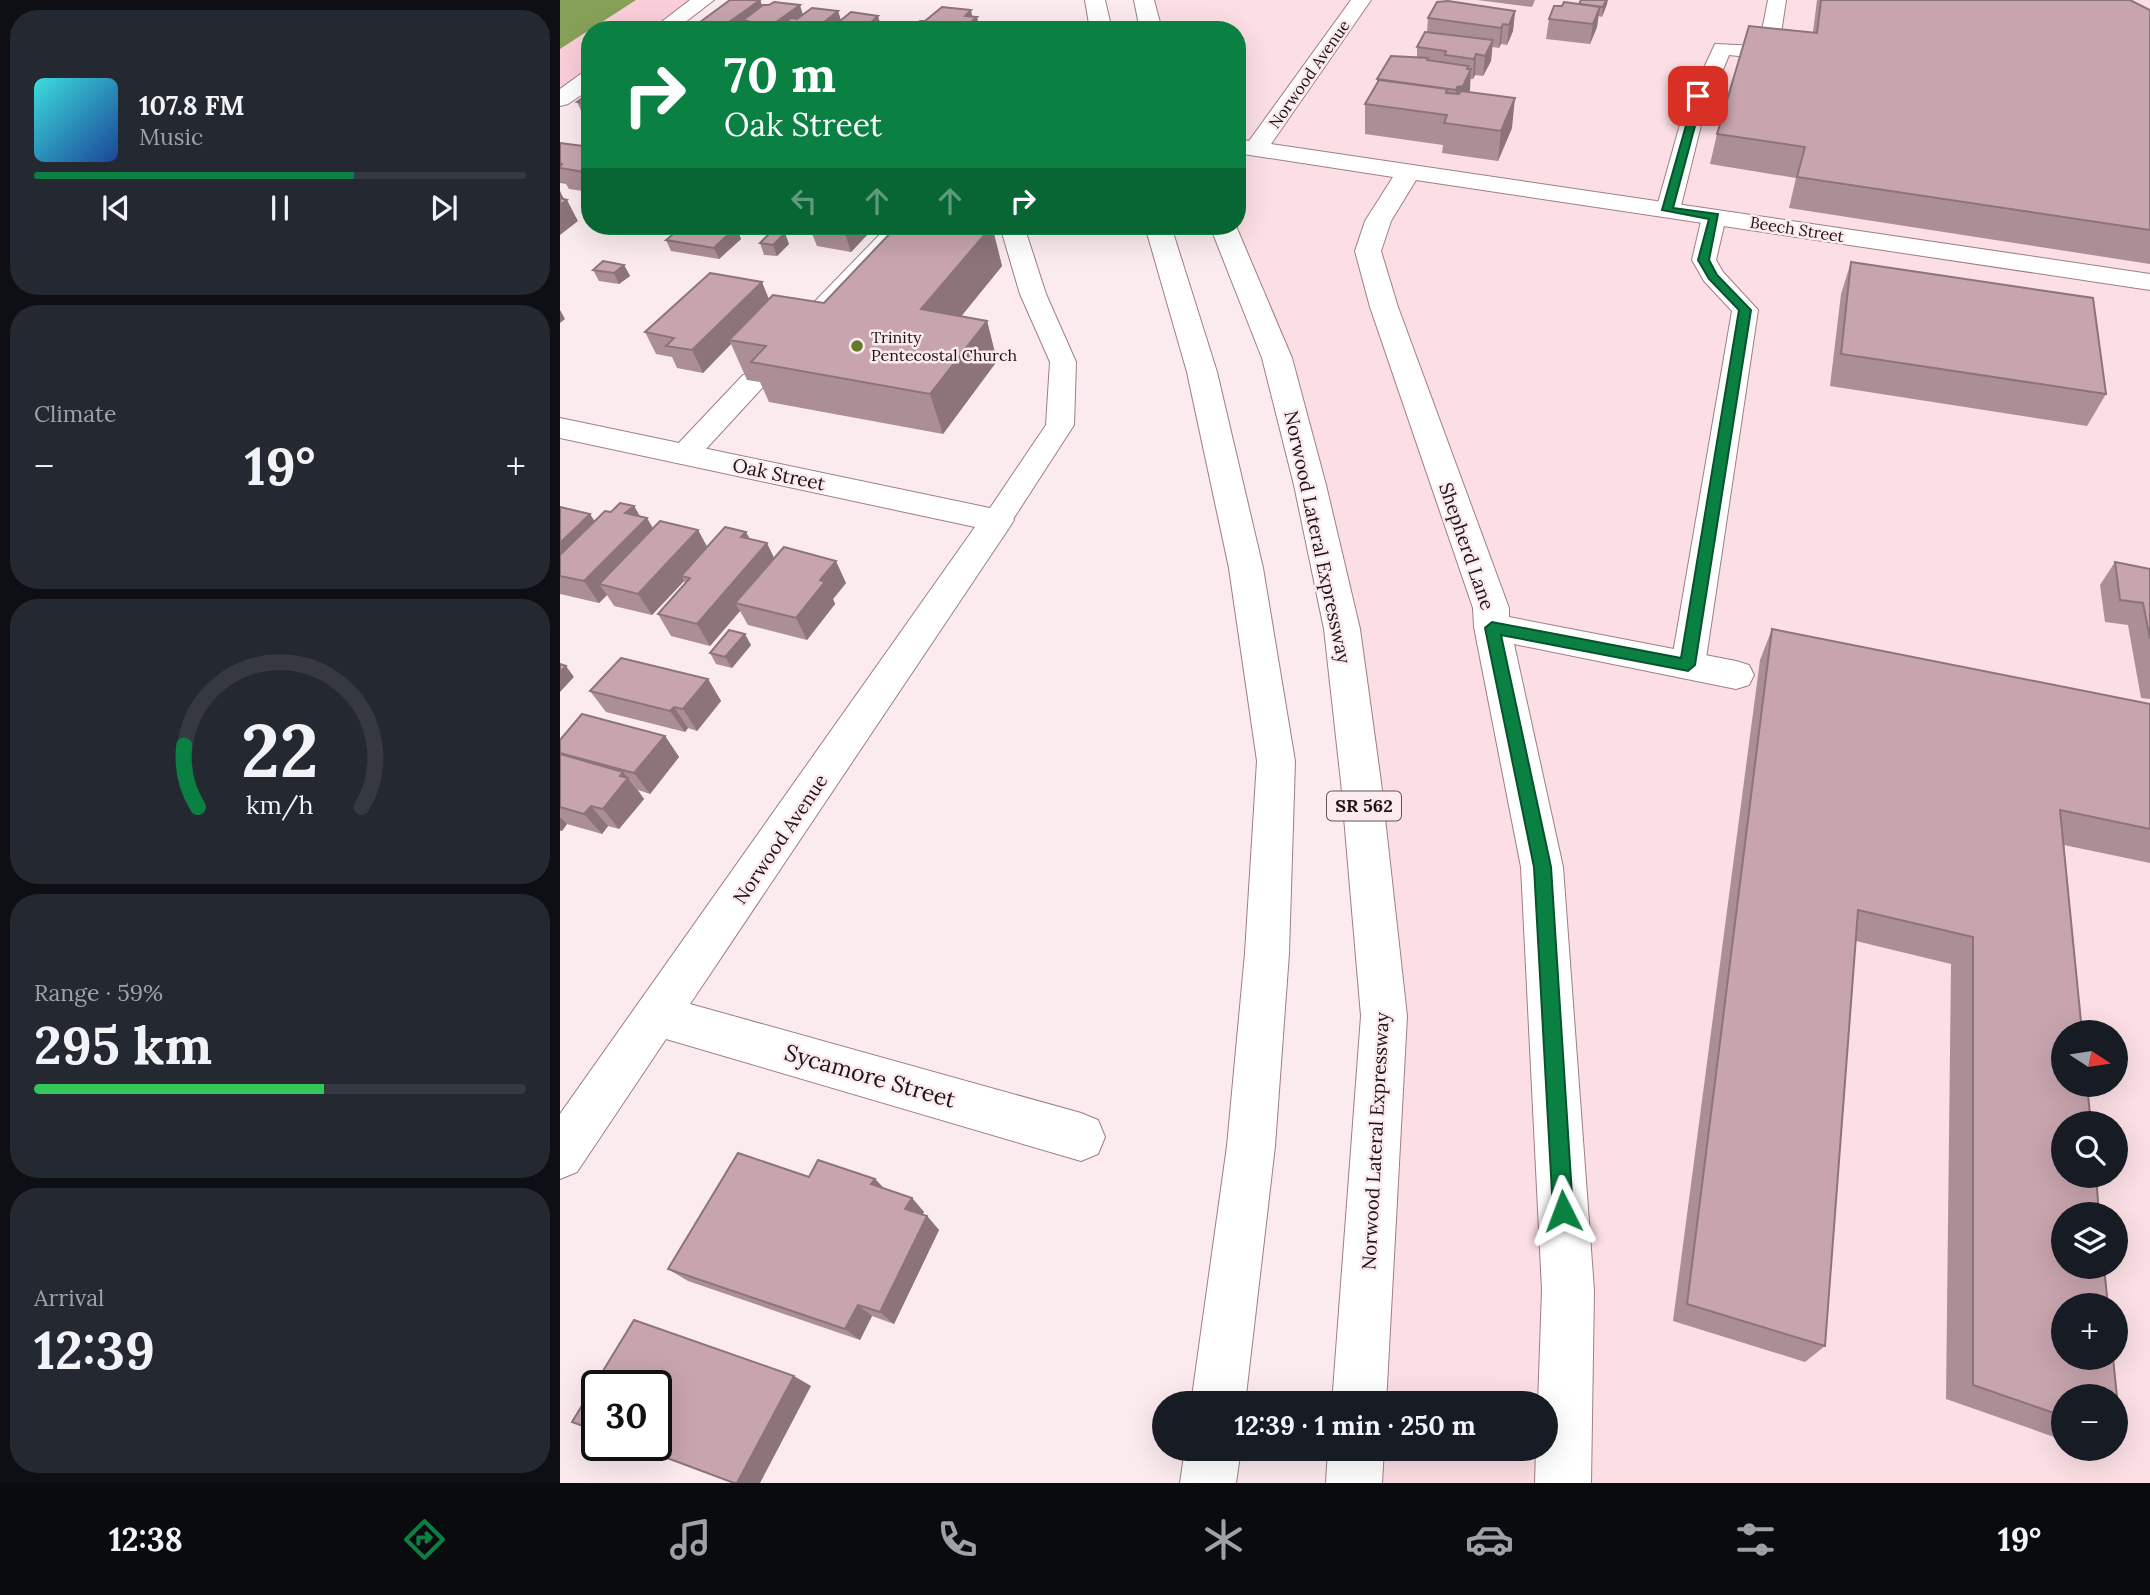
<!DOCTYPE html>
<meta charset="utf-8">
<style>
:root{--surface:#171b24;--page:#242831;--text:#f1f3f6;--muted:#9ea1a6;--line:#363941;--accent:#0b8043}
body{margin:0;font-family:Lora,serif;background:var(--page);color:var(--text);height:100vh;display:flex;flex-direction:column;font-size:26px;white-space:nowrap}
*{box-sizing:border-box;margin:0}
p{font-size:23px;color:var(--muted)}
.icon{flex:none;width:38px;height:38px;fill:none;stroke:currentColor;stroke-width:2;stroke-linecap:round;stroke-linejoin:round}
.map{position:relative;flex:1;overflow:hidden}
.sheet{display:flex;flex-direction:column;gap:10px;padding:10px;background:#0d0f14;width:560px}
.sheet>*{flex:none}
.top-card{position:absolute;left:21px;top:21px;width:665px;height:214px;border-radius:28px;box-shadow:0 7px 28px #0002;background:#0b8043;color:#fff;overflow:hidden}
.needle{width:46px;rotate:102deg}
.fabs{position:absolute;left:1491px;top:1020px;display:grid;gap:14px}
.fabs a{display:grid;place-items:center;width:77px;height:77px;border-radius:50%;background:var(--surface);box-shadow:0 7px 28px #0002;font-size:35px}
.speed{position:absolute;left:21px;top:1370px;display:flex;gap:14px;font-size:35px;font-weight:700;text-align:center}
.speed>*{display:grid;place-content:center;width:91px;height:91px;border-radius:50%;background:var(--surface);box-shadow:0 7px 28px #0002;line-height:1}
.speed .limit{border:4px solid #111;border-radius:10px;background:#fff;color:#111}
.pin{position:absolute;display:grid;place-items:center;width:60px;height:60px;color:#fff;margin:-30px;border-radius:14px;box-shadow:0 4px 10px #0006}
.me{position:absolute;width:77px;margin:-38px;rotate:357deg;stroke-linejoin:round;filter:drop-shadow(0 0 5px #0008)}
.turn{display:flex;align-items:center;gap:24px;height:147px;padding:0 28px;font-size:32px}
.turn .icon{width:91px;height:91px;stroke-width:2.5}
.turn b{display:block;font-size:49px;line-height:60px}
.lanes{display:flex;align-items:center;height:66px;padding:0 28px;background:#0003;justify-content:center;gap:35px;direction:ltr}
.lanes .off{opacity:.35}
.big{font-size:52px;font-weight:700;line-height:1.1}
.sheet .widget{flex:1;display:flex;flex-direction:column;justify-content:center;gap:10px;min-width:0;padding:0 24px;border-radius:28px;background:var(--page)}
.sheet .dial{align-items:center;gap:0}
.dial svg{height:182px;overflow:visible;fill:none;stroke:var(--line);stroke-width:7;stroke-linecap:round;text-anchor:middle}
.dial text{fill:var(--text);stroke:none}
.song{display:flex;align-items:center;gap:21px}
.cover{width:84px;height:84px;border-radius:10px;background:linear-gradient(135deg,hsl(180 70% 55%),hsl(220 70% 35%))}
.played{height:7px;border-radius:4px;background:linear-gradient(90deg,var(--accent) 65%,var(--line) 65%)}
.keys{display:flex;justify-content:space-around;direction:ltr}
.heat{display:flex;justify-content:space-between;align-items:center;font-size:38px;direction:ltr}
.charge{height:10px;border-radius:5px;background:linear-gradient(90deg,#34c759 59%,var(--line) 0)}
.trip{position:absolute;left:592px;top:1391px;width:406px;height:70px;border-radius:35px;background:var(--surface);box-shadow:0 7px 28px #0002;font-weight:700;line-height:70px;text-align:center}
.dock{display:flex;height:112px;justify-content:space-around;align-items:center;background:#090b0e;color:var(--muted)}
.dock .icon{width:49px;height:49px}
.dock .current{color:var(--accent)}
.dock b{font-size:32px;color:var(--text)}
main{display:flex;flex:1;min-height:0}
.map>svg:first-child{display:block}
.built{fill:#fbdfe5;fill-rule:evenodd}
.green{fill:#fbcfda}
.water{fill:#88a158}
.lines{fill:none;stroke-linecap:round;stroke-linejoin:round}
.service-casing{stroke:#9f7e86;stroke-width:2}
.minor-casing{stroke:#9f7e86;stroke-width:2}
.motorway-casing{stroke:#9f7e86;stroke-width:2}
.service{fill:#fff;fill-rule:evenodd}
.minor{fill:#fff;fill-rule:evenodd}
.motorway{fill:#fff;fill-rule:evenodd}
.wall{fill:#ac8e96}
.shaded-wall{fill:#8c747a}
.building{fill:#c8a5ae;stroke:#8c747a;stroke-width:2}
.route{fill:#0b8043;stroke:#07532c;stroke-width:2}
.poi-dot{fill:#627a2c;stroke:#fbebef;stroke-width:2.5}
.labels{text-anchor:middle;stroke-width:5;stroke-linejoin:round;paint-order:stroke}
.far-street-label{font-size:16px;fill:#1f1316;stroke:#fbebef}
.far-poi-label{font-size:16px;fill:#1f1316;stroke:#fbebef;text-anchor:start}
.shield{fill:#fbebef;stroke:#615457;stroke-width:2}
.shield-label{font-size:18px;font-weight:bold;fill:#1f1316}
.street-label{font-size:19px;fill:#1f1316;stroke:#fbebef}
.near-street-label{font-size:23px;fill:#1f1316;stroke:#fbebef}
</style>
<main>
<section class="sheet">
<div class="widget">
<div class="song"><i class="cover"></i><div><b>107.8 FM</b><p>Music</p></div></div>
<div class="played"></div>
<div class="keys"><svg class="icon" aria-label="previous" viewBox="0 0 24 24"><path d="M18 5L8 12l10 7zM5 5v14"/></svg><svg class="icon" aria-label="pause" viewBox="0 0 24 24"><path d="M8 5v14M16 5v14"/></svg><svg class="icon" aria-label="next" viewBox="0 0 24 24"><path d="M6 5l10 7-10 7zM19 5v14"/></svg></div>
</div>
<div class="widget"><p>Climate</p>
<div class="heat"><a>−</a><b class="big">19°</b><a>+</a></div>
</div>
<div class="widget dial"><svg viewBox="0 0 100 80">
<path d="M14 69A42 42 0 1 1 86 69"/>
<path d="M14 69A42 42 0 0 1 8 42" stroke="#0b8043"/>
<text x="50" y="56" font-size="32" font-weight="700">22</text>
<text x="50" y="72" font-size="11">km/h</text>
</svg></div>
<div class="widget"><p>Range · 59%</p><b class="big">295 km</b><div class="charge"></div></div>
<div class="widget"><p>Arrival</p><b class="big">12:39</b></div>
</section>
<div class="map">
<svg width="1590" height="1483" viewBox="0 0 1590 1483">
<rect width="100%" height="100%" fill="#fbebef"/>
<!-- built -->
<path class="built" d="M584,0h1006v1483h-796l2,-34h189v-45l-186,-1 13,-181 -11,-440 -84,-424 -54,-132h14v-196h-86zM1503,1032h53v53h-53zM1503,1124h53v52h-53zM1503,1214h53v53h-53zM1503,1306h53v52h-53zM1503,1396h53v53h-53z"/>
<!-- green -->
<polygon class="green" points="0,0 144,0 101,30 30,30 30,78 0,96"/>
<!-- water -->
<polygon class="water" points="0,0 76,0 0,49"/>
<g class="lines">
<!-- service casing -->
<g class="service-casing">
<g id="service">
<polygon points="1208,0 1226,0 1218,53 1215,57 1208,59 1169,55 1156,87 1148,97 1120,210 1116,215 1100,215 1096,210 1128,96 1136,85 1155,44 1199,46"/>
<polygon points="1154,210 1162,212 1166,217 1156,260 1163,272 1198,310 1145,665 1140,674 1128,677 1116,674 1111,665 1172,311 1144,281 1132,260 1142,217 1146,212"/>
<polygon points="328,226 353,226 245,342 236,344 227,342 223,336 227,330"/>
<polygon points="440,226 464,226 486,294 516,362 514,425 448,527 437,530 426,527 422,520 486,425 490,362 460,294"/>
<polygon points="193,373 203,375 207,381 203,387 134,462 124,464 114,462 110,455 114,448 183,375"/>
</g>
</g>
<!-- minor casing -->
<g class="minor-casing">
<g id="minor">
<polygon points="130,0 154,0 115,30 91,30"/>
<polygon points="791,0 811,0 711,144 1590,274 1590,290 856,180 831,221 821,251 838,307 949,608 949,617 1176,661 1189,665 1194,675 1189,685 1176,689 954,644 1003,867 1034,1290 1031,1483 975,1483 976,1449 985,1449 985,1404 978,1404 982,1290 961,867 914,627 913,608 810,307 795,251 805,221 833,177 677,153 677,139 689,141"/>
<polygon points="30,71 30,89 8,104 0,106 0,89 22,73"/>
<polygon points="0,418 449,512 454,520 449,528 130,1004 521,1113 538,1120 545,1137 538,1154 521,1161 106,1039 17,1172 0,1179 0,1114 415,527 0,438"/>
</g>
</g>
<!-- motorway casing -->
<g class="motorway-casing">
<g id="motorway">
<polygon points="525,0 545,0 552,30 530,30"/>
<polygon points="574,0 594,0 602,30 580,30"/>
<polygon points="585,226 611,226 657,372 703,568 735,761 729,953 715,1146 685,1404 631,1404 667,1146 685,953 697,761 669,568 627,372"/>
<polygon points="650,226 676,226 732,358 766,485 800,629 821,782 847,1016 826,1404 772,1404 801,1016 781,782 764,629 734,485 702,358"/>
<polygon points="625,1449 681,1449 676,1483 620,1483"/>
<polygon points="768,1449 824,1449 822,1483 766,1483"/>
</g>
</g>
<!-- service -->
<use href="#service" class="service"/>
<!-- minor -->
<use href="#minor" class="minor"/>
<!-- motorway -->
<use href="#motorway" class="motorway"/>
</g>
<!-- wall -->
<g class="wall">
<polygon points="200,0 202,6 243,14 278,11 281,21 321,26 317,30 178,30 182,26 177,30 138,30 136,25"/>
<polygon points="917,0 975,0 972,7"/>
<polygon points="1257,0 1570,0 1590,10 1590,264 1229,208 1236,178 1150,164 1157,134 1253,32"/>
<polygon points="1019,4 1047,4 1042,17 1038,16 1037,27 1030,44 986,39 989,19 1002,6"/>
<polygon points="955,11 953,31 947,45 941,44 939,48 932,47 931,61 923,76 915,75 913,79 910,79 909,92 952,128 938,161 882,153 883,145 805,134 805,104 817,83 817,79 857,57 857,47 867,32 868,18"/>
<polygon points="30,93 30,123 27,123 17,102"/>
<polygon points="30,140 30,192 9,189 6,184 0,183 0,143 24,146 23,145"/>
<polygon points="123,226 181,226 177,229 181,239 159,259 111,251 106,240"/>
<polygon points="249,226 288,226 309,233 291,252 257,246"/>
<polygon points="432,226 442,266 401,316 427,321 437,361 383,434 209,402 200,382 187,380 171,344 143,373 117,368 112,357 96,354 85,332 209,299 264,303"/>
<polygon points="200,243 229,244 217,256 204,255"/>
<polygon points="1291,262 1546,394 1527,426 1270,386 1281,294"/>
<polygon points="64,265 70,276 59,284 39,281 33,270"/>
<polygon points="74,506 80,516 93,528 138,530 147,547 190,540 214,558 286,583 273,599 275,604 247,640 188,625 180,611 150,646 111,636 98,614 125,583 124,581 92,615 54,606 47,595 39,603 0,594 0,507 30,514 34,521 51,512"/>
<polygon points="1555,562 1590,569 1590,699 1581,698 1568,625 1545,622 1540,585"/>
<polygon points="1212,629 1590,704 1590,863 1504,845 1561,1436 1556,1438 1556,1396 1503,1396 1503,1440 1386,1399 1391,964 1296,941 1265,1346 1245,1362 1113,1321 1200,660"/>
<polygon points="191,645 172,668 156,664 150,653"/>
<polygon points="148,679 161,701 137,731 128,728 125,732 46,712 30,691"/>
<polygon points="105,736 119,757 90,794 78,790 84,799 59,829 48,826 42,834 7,824 2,831 0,831 0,740"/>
<polygon points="249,1177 315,1179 324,1188 352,1198 364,1212 362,1214 367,1216 379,1230 334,1324 312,1316 300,1340 128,1281 108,1269"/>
</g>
<!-- shaded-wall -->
<g class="shaded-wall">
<polygon points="200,0 204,10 187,21 182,21 184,25 177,30 158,30 158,28"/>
<polygon points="1046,0 1048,0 1047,4 1042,17 1043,7"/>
<polygon points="240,5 243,15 220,26 222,30 205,30"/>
<polygon points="1040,7 1037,27 1030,44 1033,24"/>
<polygon points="411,10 413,20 417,17 420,30 401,30 405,16"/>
<polygon points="278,11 281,21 270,30 254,30"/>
<polygon points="955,11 953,31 947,45 949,25"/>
<polygon points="318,16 321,26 317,30 302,30"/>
<polygon points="943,24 941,44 939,48 941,28"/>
<polygon points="933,40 931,61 923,76 925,56"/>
<polygon points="916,54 915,75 913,79 914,59"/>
<polygon points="908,66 908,76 911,69 910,90 901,107 894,111 896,90"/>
<polygon points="955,98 952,128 938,161 941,131"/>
<polygon points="0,191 5,201 7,200 18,221 0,235"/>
<polygon points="172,226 181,226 177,229 181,239 159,259 154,248 173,230"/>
<polygon points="288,226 306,226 309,233 291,252 284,230"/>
<polygon points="432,226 442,266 374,350 361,309"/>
<polygon points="225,233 229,244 217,256 213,245"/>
<polygon points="64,265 70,276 59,284 54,273"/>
<polygon points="202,282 211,304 169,340 171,344 143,373 132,350"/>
<polygon points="0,310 5,319 0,323"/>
<polygon points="427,321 437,361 383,434 370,394"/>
<polygon points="74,506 83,522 87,518 100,540 39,584 47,595 39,603 24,581 65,513"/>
<polygon points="30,514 44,536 0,576 0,543"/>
<polygon points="138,530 150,552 121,576 124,581 92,615 78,594"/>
<polygon points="186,532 198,554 181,537"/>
<polygon points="207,543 218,566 175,603 180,611 150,646 137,624"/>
<polygon points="276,561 286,583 273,599 275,604 247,640 236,618 260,580"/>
<polygon points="185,634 191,645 172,668 165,657"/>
<polygon points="6,666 14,677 0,692 0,672"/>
<polygon points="148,679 161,701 137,731 123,709"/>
<polygon points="114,707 128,728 125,732 110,711"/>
<polygon points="105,736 119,757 90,794 74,773"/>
<polygon points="63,772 84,799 59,829 43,809"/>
<polygon points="31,806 48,826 42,834 24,814"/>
<polygon points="0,817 7,824 2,831 0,829"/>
<polygon points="315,1179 328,1193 311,1184"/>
<polygon points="352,1198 364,1212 358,1223 345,1209"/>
<polygon points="367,1216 379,1230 334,1324 320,1312"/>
<polygon points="298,1305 312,1316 300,1340 285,1329"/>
<polygon points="234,1376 251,1386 200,1483 177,1483"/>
</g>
<!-- building -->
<g class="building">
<polygon points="170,0 200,0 165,25 158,28 136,25"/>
<polygon points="1021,0 1046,0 1043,7 1019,4"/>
<polygon points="1261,0 1570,0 1590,10 1590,230 1237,177 1245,147 1157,134 1189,26 1257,33"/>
<polygon points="888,1 955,11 949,25 943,24 941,28 868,18 877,2"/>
<polygon points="214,2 240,5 205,30 178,30 187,21 182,21 203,5 209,5"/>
<polygon points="1004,2 1040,7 1033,24 989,19 994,6 1002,6"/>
<polygon points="382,7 411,10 405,16 417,17 401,30 349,30 360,21 365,21"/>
<polygon points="252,8 278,11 254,30 222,30 225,27 220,26 231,18 237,19"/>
<polygon points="291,12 318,16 302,30 263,30 270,25 275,25"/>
<polygon points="865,32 933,40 925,56 916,54 914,59 885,55 886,51 857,47"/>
<polygon points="831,56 868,58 867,60 908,66 907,69 911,69 903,86 897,87 896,90 817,79"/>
<polygon points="819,80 887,89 886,93 899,94 901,91 955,98 941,131 884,123 887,115 805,104"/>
<polygon points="30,93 30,104 17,102"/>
<polygon points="30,140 30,146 23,145"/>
<polygon points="0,143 30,147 30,173 0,168 0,166 2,164 0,163"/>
<polygon points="0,198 7,200 0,205"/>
<polygon points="123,226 167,226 176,227 154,248 106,240"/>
<polygon points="256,226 288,226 284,230"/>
<polygon points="337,226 432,226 361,309 427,321 370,394 191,362 206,346 169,340 213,295 264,303"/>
<polygon points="212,231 225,233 213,245 200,243"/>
<polygon points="43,261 64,265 54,273 33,270"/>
<polygon points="1291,262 1533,298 1546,394 1281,354"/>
<polygon points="150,273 202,282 132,350 106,346 114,338 85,332"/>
<polygon points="60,503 74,506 65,513 87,518 24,581 0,576 0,555 45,511 51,512"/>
<polygon points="0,507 30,514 0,543"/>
<polygon points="100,521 138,530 78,594 39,584"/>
<polygon points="165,527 186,532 181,537 207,543 137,624 98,614 130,578 121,576"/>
<polygon points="224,547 276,561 260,580 265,582 236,618 175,603"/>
<polygon points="1555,562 1590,569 1590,639 1583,603 1560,600"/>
<polygon points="1212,629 1590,704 1590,829 1500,810 1522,1032 1503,1032 1503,1085 1527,1085 1531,1124 1503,1124 1503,1176 1536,1176 1539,1214 1503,1214 1503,1267 1544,1267 1548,1306 1503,1306 1503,1358 1553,1358 1561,1436 1556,1435 1556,1396 1503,1396 1503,1416 1413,1385 1413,937 1298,910 1265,1346 1127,1304"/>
<polygon points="169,630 185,634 165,657 150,653"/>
<polygon points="61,658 148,679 123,709 114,707 110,711 30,691"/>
<polygon points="0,664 6,666 0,672"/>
<polygon points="22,714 105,736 74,773 0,753 0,740"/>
<polygon points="0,754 63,772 60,776 68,778 43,809 31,806 24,814 0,807"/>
<polygon points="178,1153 249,1177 258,1160 315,1179 311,1184 352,1198 345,1209 367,1216 320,1312 298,1305 285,1329 108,1269"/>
<polygon points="74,1320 234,1376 177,1483 174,1483 75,1446 96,1446 96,1386 37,1386 37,1431 12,1422"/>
</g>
<!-- route -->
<polygon class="route" points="1135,94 1143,96 1113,208 1158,214 1149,260 1157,275 1191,310 1135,665 1128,671 941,635 991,867 1013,1211 1010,1218 1003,1221 996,1218 993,1211 974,867 925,628 932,622 1121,658 1179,310 1149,279 1138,260 1149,219 1102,210"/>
<!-- markers -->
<circle class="poi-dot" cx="297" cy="346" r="7"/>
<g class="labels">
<!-- far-street labels -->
<g class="far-street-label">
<text transform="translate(749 74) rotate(-55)" y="6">Norwood Avenue</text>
<text transform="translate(1237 229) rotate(9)" y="6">Beech Street</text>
</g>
<!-- far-poi labels -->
<g class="far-poi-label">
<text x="311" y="343">Trinity<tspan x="311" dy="18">Pentecostal Church</tspan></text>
</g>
<!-- shield labels -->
<rect class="shield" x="767" y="791.5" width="74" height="29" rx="5"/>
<g class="shield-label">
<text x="804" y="812">SR 562</text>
</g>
<!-- street labels -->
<g class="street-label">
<text transform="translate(219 474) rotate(12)" y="7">Oak Street</text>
<text transform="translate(758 537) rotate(78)" y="7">Norwood Lateral Expressway</text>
<text transform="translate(907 546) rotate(71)" y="7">Shepherd Lane</text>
<text transform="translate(220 839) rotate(-56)" y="7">Norwood Avenue</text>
<text transform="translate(815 1141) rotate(-87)" y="7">Norwood Lateral Expressway</text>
</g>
<!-- near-street labels -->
<g class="near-street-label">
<text transform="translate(310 1076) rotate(16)" y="8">Sycamore Street</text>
</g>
</g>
</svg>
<div class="fabs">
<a><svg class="needle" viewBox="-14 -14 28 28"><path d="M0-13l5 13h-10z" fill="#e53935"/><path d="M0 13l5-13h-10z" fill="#9ea1a6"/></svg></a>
<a><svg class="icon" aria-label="search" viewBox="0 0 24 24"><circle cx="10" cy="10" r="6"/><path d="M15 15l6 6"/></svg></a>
<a><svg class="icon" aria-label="layers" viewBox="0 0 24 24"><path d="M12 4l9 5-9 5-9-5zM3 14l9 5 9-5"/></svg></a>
<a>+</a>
<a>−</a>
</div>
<div class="speed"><div class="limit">30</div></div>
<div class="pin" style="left:1138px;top:96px;background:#d93025"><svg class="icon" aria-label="arrive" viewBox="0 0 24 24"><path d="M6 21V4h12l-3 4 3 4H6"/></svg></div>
<svg class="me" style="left:1003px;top:1211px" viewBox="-20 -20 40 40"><path d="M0-17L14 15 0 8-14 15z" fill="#0b8043" stroke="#fff" stroke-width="4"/></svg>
<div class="trip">12:39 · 1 min · 250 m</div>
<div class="top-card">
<div class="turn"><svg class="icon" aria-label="right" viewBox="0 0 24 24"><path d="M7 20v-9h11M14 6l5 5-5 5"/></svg><div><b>70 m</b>Oak Street</div></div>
<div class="lanes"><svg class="icon off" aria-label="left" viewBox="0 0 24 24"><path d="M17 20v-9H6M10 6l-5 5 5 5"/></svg><svg class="icon off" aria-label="ahead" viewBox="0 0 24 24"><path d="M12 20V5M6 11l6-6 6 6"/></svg><svg class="icon off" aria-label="ahead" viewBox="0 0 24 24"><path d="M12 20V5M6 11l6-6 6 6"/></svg><svg class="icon" aria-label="right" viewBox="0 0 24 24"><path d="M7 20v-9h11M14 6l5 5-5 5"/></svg></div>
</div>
</div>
</main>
<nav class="dock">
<b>12:38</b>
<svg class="icon current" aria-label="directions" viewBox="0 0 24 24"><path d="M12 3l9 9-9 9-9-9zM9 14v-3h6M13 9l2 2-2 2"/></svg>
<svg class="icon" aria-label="music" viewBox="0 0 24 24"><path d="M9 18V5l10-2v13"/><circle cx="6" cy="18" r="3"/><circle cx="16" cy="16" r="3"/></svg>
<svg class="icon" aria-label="phone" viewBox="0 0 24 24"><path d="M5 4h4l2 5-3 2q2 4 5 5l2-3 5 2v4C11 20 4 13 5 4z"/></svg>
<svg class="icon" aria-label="climate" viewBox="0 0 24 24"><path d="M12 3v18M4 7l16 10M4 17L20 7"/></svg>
<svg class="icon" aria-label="car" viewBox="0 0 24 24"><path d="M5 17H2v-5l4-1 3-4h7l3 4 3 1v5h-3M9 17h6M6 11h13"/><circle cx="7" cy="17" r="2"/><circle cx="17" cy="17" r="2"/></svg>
<svg class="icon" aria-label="filters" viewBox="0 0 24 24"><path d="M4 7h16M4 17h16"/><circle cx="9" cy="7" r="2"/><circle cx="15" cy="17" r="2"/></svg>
<b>19°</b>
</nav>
